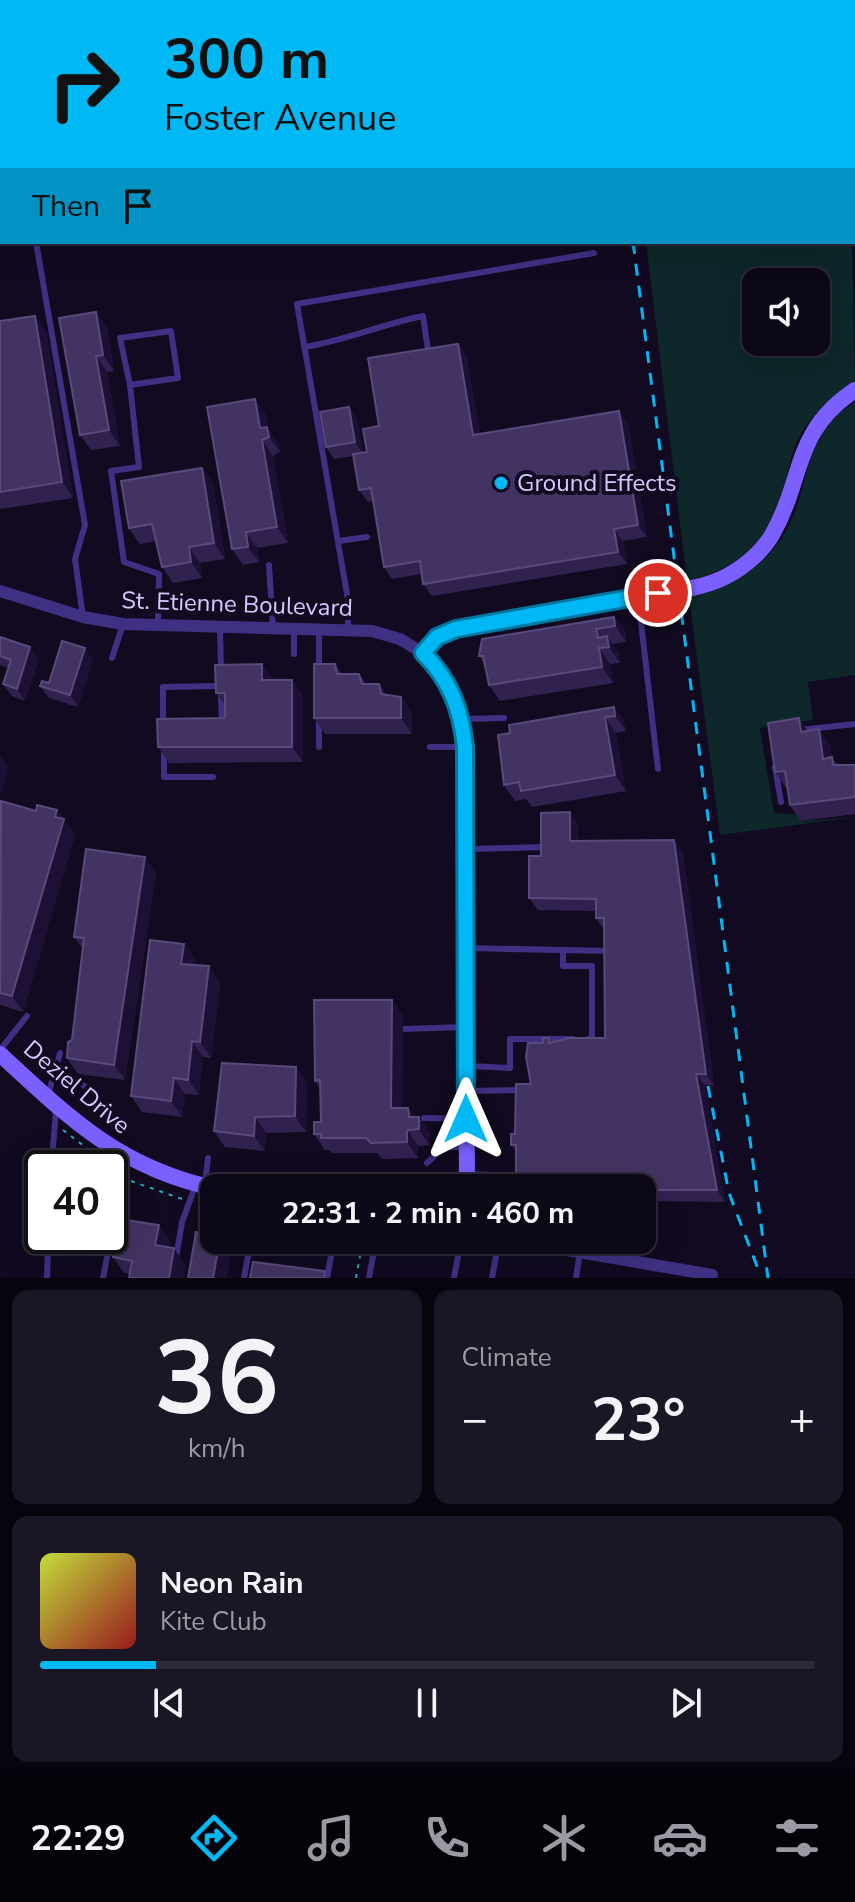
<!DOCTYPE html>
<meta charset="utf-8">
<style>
:root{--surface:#0d0818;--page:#1b1625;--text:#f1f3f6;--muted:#9a9aa2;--line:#2d2937;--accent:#00b8f4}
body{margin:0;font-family:"Nunito Sans",sans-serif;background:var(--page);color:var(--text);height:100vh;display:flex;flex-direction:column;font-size:30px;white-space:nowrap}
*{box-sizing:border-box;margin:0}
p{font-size:26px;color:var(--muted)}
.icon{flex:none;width:44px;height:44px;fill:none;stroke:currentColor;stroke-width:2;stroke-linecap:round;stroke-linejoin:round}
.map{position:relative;height:1278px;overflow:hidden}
.details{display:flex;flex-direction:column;gap:12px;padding:12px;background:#07040d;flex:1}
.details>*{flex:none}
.hud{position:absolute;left:0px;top:0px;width:856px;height:244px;box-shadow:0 8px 32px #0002,0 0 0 2px var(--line);background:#00b8f4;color:#111;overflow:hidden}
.tools{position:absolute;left:742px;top:268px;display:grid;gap:16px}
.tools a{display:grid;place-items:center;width:88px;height:88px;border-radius:16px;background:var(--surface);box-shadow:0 8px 32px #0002,0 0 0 2px var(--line);font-size:40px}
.speed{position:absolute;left:24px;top:1150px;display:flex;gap:16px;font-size:40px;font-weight:700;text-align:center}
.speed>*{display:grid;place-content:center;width:104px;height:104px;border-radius:50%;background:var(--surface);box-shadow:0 8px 32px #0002,0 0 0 2px var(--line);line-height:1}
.speed .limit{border:4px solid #111;border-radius:12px;background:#fff;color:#111}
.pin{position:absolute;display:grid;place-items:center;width:68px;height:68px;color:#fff;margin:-34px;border:4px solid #fff;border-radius:50%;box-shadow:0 2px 8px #0007}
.me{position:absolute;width:88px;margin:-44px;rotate:0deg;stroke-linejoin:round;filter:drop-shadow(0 0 6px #0008)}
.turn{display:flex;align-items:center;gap:28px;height:168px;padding:0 32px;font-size:36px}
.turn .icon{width:104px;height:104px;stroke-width:2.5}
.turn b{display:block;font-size:56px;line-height:68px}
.then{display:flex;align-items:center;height:76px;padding:0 32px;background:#0003;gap:16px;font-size:30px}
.big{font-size:60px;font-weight:700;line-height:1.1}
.details .tile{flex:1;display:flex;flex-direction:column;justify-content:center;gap:12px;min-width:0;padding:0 28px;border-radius:16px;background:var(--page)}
.details .dial{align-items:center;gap:0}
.dial b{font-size:104px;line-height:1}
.song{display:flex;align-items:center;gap:24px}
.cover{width:96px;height:96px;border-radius:12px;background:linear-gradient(135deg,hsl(70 70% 55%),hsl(0 70% 35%))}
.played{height:8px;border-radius:4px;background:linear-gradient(90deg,var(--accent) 15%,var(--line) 15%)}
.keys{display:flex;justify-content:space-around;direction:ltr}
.heat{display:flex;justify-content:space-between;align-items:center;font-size:44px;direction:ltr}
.details .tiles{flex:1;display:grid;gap:12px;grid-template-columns:1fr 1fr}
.tile:last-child{grid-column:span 2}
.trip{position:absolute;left:200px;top:1174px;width:456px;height:80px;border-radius:16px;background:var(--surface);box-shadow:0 8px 32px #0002,0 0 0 2px var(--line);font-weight:700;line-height:80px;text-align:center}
.dock{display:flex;height:128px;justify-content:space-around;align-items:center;background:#05030a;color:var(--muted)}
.dock .icon{width:56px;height:56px}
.dock .current{color:var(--accent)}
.dock b{font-size:36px;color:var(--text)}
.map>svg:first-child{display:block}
.green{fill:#0d272a;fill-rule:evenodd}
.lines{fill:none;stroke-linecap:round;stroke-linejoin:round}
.path{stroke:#21aebb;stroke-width:2;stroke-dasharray:4 6;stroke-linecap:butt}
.lane{stroke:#403084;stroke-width:6}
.street{stroke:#403084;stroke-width:12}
.secondary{stroke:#7b60ff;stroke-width:16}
.rail{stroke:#00b8f4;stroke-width:3;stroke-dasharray:12 10;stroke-linecap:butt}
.wall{fill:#31214f}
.shaded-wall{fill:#1d1034}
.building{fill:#433362;stroke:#5a4a7b;stroke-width:2}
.route-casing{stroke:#00789f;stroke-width:20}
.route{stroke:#00b8f4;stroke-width:14}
.poi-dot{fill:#00b8f4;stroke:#110a20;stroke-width:3}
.labels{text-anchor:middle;stroke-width:8;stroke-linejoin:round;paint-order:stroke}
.poi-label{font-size:24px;fill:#d7c9ff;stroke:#110a20;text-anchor:start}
.street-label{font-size:24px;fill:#d7c9ff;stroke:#110a20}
</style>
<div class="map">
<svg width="855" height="1278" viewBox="0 0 855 1278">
<rect width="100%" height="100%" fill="#110a20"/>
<!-- green -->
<g class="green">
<path d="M646,242h206l3,140c-24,15 -44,32 -57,57 -10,21 -11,44 -19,66 -14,42 -51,67 -92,76zM756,282h60v60h-60z"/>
<path d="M855,402v273l-47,7 5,38 -53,8 14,85 26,2 1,6 54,-4 -135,18 -31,-238c52,-10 95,-44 110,-97 11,-39 17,-75 56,-98z"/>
</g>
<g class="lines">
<!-- path -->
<g class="path">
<polyline points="63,1130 97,1156 107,1168"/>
<polyline points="131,1181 182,1199"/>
<polyline points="199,1204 214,1207"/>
<polyline points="356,1278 363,1240"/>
</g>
<!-- lane -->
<g class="lane">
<polyline points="36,242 85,525 75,559 83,617"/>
<path d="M304,347c41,-6 78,-23 119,-31l6,41"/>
<polyline points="130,385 178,378 171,331 120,338 130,385 139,467 111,471 124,562 159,574 158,624"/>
<polyline points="338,541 367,537"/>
<polyline points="269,565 273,628"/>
<polyline points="638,597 658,769"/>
<polyline points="220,629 221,670"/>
<polyline points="348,629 348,600 297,304 594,253"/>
<polyline points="319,631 319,671"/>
<polyline points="294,654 294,629"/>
<polyline points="112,658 123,624"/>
<polyline points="221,697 222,726"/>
<polyline points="319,719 319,747"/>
<polyline points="462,719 504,718"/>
<polyline points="163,725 163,687 221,686"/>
<polyline points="799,730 855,724"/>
<polyline points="430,747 462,747"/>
<polyline points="164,748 164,777 213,777"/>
<polyline points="775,767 781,802"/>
<polyline points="469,849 546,847"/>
<polyline points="466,948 610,951"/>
<polyline points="563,950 563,966 592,966 592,1039 588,1039"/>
<polyline points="403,1029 466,1027"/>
<polyline points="0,1050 27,1016"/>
<polyline points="470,1066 510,1068 510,1039 573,1039"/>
<polyline points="58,1068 89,1089"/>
<polyline points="467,1091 524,1090"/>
<polyline points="48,1095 60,1053"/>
<polyline points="424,1118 466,1119"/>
<polyline points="53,1147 56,1110"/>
<polyline points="427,1163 444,1147 466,1147"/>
<polyline points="470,1174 512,1176"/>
<polyline points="205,1183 208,1158"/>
<polyline points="391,1188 395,1177"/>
<polyline points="176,1258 182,1222 196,1184"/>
<polyline points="47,1278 48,1246"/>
<polyline points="103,1278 126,1158"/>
<polyline points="244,1278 251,1240"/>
<polyline points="327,1278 334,1240"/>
<polyline points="369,1278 376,1240"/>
<polyline points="454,1278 461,1240"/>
<polyline points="492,1278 499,1240"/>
<polyline points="576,1278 580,1252"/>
</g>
<!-- street -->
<g class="street">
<polyline points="0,591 83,617 123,624 372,631 400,639 423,653"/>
<polyline points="509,1240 712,1275"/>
</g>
<!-- secondary -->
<g class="secondary">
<path d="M0,1054c68,63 120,114 214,134"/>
<path d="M467,1188l-2,-441c-4,-38 -15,-67 -42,-94l14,-16 19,-8c58,-11 117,-21 175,-31 31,-6 68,-7 96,-22 17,-9 35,-24 45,-41 33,-58 20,-103 83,-145"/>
</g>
<!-- rail -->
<g class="rail">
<polyline points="601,0 602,2"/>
<polyline points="633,242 768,1278"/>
<polyline points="708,1086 729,1193 760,1274"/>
</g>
</g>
<!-- wall -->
<g class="wall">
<polygon points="59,318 107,327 114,371 107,372 120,446 91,450 80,435"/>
<polygon points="0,321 46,331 73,498 0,509"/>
<polygon points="458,344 466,355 480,434 628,423 647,537 623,541 627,564 432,596 423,584 422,574 392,579 384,567 373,501 368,502 359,490 354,456 334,459 326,447 349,407 357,419 363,452 367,452 379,426"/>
<polygon points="266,415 268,429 278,443 280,452 273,456 288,543 257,548 259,562 243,565 232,549"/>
<polygon points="202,468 213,483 225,559 200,563 202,578 173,583 162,567 156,541 140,544 129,528"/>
<polygon points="614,617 625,632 626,642 612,644 618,652 620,663 610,664 613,683 500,701 489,685 485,664 479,656"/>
<polygon points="0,637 39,659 25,701 12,696 3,684 8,668 0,665"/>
<polygon points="93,660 78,707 49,698 40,686"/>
<polygon points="262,664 273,680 292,680 303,695 303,762 169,763 158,747 225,718 225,706 216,693"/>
<polygon points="335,664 342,674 359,674 366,684 379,684 386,695 401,697 412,712 412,734 325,734 314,718"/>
<polygon points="614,707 625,723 626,731 616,733 626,791 532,807 526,799 515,801 504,785 510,733"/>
<polygon points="808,731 830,745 832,758 838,765 855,765 855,814 801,821 790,805 787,787 786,788 775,772"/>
<polygon points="0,803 36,811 57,810 75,835 23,1012 0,1005"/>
<polygon points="578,824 578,841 683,852 714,1086 705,1085 725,1202 642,1201 642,1188 516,1151 511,1145 531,1084 543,1043 549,1038 552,1042 605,1038 604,930 596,918 596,911 538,910 529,898 541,856"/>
<polygon points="156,873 125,1080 78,1074 67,1058 72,1040 83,949 74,937"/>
<polygon points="184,944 195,960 194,965 220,982 211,1058 203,1057 199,1095 185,1094 182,1117 142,1112 131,1096"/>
<polygon points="403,1016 402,1108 408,1108 415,1117 419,1117 430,1133 430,1145 418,1146 418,1158 382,1159 377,1153 332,1153 329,1150 325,1150 314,1134 321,1122 320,1089 315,1081"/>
<polygon points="296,1067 307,1083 306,1132 266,1133 265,1151 225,1147 214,1131"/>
<polygon points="170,1241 169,1247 185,1264 183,1278 129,1278 130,1274 124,1273 113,1257"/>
</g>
<!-- shaded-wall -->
<g class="shaded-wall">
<polygon points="96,312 107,327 114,371 103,355"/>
<polygon points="35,316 46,331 73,498 62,482"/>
<polygon points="458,344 466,355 482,447 473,435"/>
<polygon points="96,356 107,372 120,446 109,430"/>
<polygon points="255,399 266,415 268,429 278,443 280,452 269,437 260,428"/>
<polygon points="349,407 357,419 363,454 355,442"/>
<polygon points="619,411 628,423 647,537 638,525"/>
<polygon points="262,440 273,456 288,543 277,527"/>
<polygon points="202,468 213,483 225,559 214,543"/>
<polygon points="614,529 623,541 627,564 618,552"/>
<polygon points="246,532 257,548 259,562 248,547"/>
<polygon points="189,547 200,563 202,578 191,562"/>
<polygon points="614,617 625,632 626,642 615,626"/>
<polygon points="607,636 618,652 620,663 609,647"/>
<polygon points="30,647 39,659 25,701 17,689"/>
<polygon points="85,648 93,660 78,707 70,695"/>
<polygon points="599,648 610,664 613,683 602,667"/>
<polygon points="262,664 273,680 262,680"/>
<polygon points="292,680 303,695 303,762 292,747"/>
<polygon points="401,697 412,712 412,734 401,718"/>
<polygon points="614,707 625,723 626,731 615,716"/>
<polygon points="605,717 616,733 626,791 615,775"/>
<polygon points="799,718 810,734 801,732"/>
<polygon points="819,729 830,745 834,774 823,759"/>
<polygon points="0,755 9,768 0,795"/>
<polygon points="57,810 75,835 23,1012 12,996"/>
<polygon points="570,812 578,824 578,853 570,841"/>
<polygon points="674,840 683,852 714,1086 706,1074"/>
<polygon points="145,857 156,873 125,1080 114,1065"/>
<polygon points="184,944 195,960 192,980 181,964"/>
<polygon points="209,966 220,982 211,1058 200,1042"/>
<polygon points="392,1000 403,1016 402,1124 391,1108"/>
<polygon points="192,1041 203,1057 199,1095 188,1080"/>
<polygon points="296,1067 307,1083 306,1132 295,1116"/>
<polygon points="696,1074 705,1085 725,1202 717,1190"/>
<polygon points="174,1078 185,1094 182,1117 171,1101"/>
<polygon points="408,1108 419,1123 419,1117 430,1133 430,1145 409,1117"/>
<polygon points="255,1117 266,1133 265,1151 254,1136"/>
<polygon points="407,1130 418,1146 418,1158 407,1142"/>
<polygon points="159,1225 170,1241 166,1261 155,1245"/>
<polygon points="220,1240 223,1240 231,1252 227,1278 213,1278"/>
<polygon points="174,1248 185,1264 183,1278 169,1278"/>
</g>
<!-- building -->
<g class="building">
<polygon points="96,312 103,355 96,356 109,430 80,435 59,318"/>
<polygon points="35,316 62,482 0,492 0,321"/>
<polygon points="458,344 473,435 619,411 638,525 614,529 618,552 423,584 420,561 384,567 371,488 359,490 353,454 367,452 363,429 379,426 368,358"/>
<polygon points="255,399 260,428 267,427 269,437 262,440 277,527 246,532 248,547 232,549 207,407"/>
<polygon points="349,407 355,442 326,447 320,412"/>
<polygon points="202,468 214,543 189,547 191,562 162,567 152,524 129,528 121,481"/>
<polygon points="614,617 615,626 596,629 598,638 607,636 609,647 599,648 602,667 489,685 483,656 479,656 482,639"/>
<polygon points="0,637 30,647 17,689 3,684 11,660 0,656"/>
<polygon points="62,641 85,648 70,695 40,686 42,681 49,683"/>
<polygon points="262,664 262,680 292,680 292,747 158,747 157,719 225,718 225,693 216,693 215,665"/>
<polygon points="314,664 335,664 337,674 359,674 362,684 379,684 381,694 401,697 401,718 314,718"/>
<polygon points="614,707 615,716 605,717 615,775 521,791 519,782 504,785 498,735 510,733 509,725"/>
<polygon points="799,718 801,732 819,729 823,759 832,757 833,765 855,765 855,797 790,805 785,771 775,772 768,723"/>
<polygon points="1,801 36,811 37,805 57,810 55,817 64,819 12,996 0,993"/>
<polygon points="570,812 570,841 674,840 706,1074 696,1074 717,1190 642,1190 642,1188 516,1188 516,1145 511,1145 511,1134 515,1134 516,1084 531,1084 526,1057 528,1043 543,1043 543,1038 549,1038 549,1043 569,1038 605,1038 604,918 596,918 596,899 529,898 529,856 541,856 541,813"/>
<polygon points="86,849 145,857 114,1065 67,1058 68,1042 72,1040 84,938 74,937"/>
<polygon points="150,940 184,944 181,964 209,966 200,1042 192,1041 188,1080 174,1078 171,1101 131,1096"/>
<polygon points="314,1000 392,1000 391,1108 408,1108 409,1117 419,1117 419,1129 407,1130 407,1142 371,1143 366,1138 321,1138 321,1134 314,1134 314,1122 321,1122 320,1080 315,1081"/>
<polygon points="222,1063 296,1067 295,1116 255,1117 254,1136 214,1131"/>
<polygon points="59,1159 75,1160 75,1164 83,1165 83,1168 58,1168"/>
<polygon points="120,1219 159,1225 155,1245 174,1248 169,1278 129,1278 132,1261 113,1257"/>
<polygon points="196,1232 214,1236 214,1240 220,1240 213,1278 188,1278"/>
<polygon points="253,1262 325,1271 324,1278 250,1278"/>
</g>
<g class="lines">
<!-- route casing -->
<g class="route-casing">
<path id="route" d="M466,1119l-1,-372c-4,-38 -15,-67 -42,-94l14,-16 19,-8 202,-36"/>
</g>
<!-- route -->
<use href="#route" class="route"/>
</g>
<!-- markers -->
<circle class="poi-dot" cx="501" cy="483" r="8"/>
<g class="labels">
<!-- poi labels -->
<g class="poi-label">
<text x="517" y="491">Ground Effects</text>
</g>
<!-- street labels -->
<g class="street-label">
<text transform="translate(237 604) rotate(2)" y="8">St. Etienne Boulevard</text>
<text transform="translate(77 1087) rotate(40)" y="8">Deziel Drive</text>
</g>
</g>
</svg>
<div class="tools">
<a><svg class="icon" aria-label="sound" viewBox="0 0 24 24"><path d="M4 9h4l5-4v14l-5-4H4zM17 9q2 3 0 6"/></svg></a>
</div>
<div class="speed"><div class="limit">40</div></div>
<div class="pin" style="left:658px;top:593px;background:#d93025"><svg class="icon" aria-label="arrive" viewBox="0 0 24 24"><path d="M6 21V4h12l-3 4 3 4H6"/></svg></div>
<svg class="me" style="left:466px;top:1119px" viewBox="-20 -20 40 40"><path d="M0-17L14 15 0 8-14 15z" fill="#00b8f4" stroke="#fff" stroke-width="4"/></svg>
<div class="trip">22:31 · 2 min · 460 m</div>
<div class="hud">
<div class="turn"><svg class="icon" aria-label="right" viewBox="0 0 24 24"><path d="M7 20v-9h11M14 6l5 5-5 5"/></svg><div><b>300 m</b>Foster Avenue</div></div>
<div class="then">Then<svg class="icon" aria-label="arrive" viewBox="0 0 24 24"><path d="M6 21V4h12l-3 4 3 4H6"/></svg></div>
</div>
</div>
<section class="details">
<div class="tiles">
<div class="tile dial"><b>36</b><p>km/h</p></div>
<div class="tile"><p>Climate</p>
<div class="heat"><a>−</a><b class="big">23°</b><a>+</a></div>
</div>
<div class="tile">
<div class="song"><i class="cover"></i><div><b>Neon Rain</b><p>Kite Club</p></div></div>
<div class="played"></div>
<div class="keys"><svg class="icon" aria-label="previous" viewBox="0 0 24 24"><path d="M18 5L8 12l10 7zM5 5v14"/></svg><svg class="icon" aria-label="pause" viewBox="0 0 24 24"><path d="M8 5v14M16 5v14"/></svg><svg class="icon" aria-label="next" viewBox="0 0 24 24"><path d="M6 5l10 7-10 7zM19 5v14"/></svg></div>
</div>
</div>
</section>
<nav class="dock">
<b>22:29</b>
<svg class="icon current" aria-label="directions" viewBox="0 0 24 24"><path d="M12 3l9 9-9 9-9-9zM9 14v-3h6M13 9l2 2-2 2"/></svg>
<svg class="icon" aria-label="music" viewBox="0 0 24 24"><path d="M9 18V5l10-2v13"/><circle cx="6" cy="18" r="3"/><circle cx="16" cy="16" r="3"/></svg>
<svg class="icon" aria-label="phone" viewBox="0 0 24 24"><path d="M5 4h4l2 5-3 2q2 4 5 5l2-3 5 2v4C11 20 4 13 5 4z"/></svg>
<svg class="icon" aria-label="climate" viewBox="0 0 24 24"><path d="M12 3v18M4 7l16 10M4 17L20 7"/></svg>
<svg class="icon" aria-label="car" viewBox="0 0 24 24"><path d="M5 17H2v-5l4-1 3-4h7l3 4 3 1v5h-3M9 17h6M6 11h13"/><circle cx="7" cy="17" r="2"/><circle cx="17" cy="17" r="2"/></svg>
<svg class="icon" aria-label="filters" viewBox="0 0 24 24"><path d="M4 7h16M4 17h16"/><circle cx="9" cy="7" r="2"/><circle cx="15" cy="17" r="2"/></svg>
</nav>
